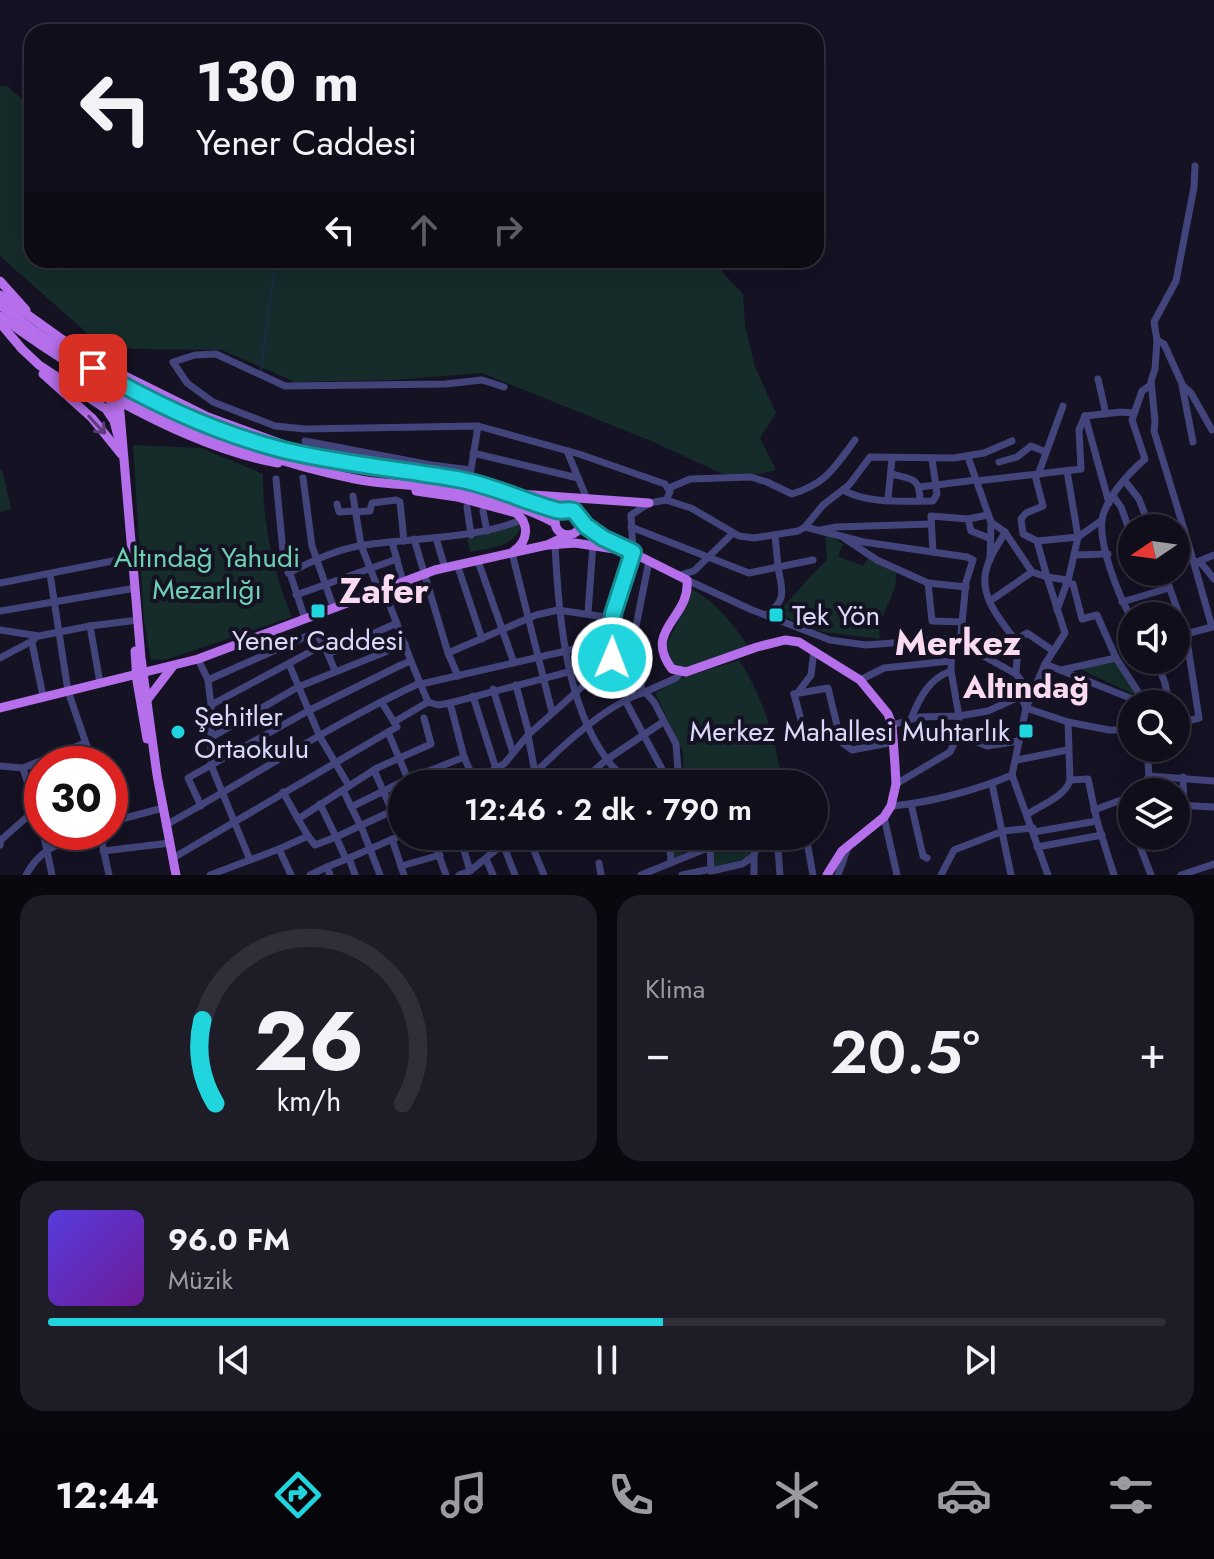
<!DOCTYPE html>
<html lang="tr">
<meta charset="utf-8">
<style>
:root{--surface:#0f0e1a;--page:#1d1c27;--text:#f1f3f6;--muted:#9b9ca2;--line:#2f2e39;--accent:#20d5de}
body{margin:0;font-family:Jost,sans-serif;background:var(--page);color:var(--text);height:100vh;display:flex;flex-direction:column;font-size:30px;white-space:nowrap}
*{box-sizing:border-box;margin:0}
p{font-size:26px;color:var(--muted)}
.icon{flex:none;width:44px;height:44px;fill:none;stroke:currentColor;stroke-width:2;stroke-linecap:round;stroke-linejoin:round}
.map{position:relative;height:875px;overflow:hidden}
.details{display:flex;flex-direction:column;gap:20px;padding:20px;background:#08080e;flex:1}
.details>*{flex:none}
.guide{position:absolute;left:24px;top:24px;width:800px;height:244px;border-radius:24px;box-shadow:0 8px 32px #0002,0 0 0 2px var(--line);background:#0f0e1a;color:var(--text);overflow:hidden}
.needle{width:52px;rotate:257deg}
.fabs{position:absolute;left:1118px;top:514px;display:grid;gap:16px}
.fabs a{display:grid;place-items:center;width:72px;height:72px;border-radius:50%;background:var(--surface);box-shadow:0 8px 32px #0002,0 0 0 2px var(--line);font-size:40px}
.speed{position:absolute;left:24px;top:746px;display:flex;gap:16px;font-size:40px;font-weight:700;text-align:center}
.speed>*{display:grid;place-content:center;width:104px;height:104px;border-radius:50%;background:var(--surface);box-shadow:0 8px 32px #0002,0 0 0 2px var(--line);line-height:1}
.speed .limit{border:12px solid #d22;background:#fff;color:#111}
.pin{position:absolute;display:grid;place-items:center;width:68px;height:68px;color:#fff;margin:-34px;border-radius:16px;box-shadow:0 4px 12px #0006}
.me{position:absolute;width:88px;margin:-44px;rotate:1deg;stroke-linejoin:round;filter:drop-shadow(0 0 6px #0008)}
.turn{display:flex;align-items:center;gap:28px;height:168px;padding:0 40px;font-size:36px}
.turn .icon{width:104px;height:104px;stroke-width:2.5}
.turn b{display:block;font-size:56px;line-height:68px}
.lanes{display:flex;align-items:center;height:76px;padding:0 40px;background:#0003;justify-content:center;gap:40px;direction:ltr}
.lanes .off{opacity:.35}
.big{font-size:60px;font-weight:600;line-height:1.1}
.details .card{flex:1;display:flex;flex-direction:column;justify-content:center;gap:12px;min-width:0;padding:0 28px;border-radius:24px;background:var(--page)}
.details .dial{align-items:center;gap:0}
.dial svg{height:208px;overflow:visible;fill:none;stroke:var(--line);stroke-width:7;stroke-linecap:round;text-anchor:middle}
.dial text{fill:var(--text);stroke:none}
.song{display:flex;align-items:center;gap:24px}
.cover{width:96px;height:96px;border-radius:12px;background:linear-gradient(135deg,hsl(250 70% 55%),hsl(280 70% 35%))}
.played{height:8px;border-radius:4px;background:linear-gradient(90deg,var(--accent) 55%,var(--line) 55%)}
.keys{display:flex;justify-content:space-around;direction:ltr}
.heat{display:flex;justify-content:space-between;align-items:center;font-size:44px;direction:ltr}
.details .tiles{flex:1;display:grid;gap:20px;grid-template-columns:1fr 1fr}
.card:last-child{grid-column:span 2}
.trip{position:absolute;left:388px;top:770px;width:440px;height:80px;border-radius:40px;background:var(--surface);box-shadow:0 8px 32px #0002,0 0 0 2px var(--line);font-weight:600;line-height:80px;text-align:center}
.tabs{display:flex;height:128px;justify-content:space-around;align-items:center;background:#06060a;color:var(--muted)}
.tabs .icon{width:56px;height:56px}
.tabs .selected{color:var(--accent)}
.tabs b{font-size:36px;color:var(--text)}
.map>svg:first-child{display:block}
.green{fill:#152c2a}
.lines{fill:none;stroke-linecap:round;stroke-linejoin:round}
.stream{stroke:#172c46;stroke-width:2}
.minor{stroke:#43447b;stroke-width:7}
.major{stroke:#b66fea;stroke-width:9}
.oneway{stroke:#5d3c7d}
.route-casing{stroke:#158a90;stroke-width:20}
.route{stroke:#20d5de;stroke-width:14}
.poi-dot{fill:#20d5de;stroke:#141223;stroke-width:3}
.labels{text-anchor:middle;stroke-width:8;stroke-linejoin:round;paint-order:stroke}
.park-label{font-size:28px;fill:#6ed0b3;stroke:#141223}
.poi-label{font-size:28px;fill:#dbd9fa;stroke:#141223;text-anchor:start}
.quarter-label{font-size:32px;font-weight:bold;fill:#fadaf0;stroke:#141223}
.district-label{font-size:36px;font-weight:bold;fill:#fadaf0;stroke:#141223}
</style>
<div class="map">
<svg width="1214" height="875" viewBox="0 0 1214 875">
<rect width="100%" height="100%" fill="#141223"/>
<!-- green -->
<g class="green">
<polygon points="0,86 7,86 32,108 32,260 711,260 743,294 745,326 755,367 776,413 760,438 776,470 760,474 723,474 651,441 482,373 394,380 295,382 222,350 134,349 97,342 0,256"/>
<path d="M133,445l68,3 62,26c0,50 9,96 29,143l-124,42 -17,1 -7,-39z"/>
<polygon points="2,469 11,509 0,512 0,470"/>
<path d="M522,523c-6,25 -30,24 -52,29l-3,-13z"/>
<path d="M825,532l18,12 -5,12 25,10 5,-8 28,15c2,24 -20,42 -16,66l-57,-7 -46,-18c17,-18 31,-37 50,-54z"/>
<path d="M691,589c26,13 42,35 58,59l-65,22 -14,-8 -5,-15 25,-50z"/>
<path d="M739,660c23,35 37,78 42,120l-49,-3 -31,7h-17l-1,-32 -28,-59 27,-15z"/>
<polygon points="1115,661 1137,696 1078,668"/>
<polygon points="671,836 776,836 756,842 752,854 735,863 714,868 709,847 684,852 673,861"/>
</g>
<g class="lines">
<!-- stream -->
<polyline class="stream" points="261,370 274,272"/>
<!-- minor -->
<g class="minor">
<polyline points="1157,340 1154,322 1176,281 1194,187 1195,166"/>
<polyline points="1098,379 1106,414"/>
<polyline points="1182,385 1193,442"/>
<polyline points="504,387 482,380 445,384 285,386 216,354 195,355 173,362 187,383 213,402 275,426 305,429 478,426 579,454 665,484 670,492 666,500"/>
<polyline points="1085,416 1109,503"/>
<polyline points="1085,416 1121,412 1134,413"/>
<polyline points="305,441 431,465 471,470 478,426"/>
<polyline points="567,451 587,499"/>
<polyline points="473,453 578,478"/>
<path d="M968,457l23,65 14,10 27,40 15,5 18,56 -20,31 -19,44 42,14 2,58c-4,16 -29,25 -42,34"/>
<polyline points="999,462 1017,457 1031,446 1046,452"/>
<path d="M891,474c20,5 29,3 29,26"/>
<polyline points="1035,475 1043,506 1026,513 1021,519 1023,534 1037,541 1078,537 1067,471"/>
<polyline points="1038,475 1063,406"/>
<polyline points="303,478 312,546 334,609"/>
<polyline points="276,479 283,552 305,619"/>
<polyline points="976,481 1081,469 1079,430 1085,416"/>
<polyline points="1125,481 1139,499 1150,528"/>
<polyline points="920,487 976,480"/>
<path d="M669,488l21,-9 61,-2 16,5 25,12c35,-11 42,-26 63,-54"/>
<path d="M843,490c24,14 62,11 90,11l4,-7 -5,-35"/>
<polyline points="353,496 361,545 379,591"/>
<polyline points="1113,496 1121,507 1132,537"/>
<polyline points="888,499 892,458"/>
<polyline points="337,504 339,512 355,511"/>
<polyline points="467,507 471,535"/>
<polyline points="483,511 487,531"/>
<polyline points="355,512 370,511 372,503 396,500 400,502 404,541"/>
<polyline points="968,519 971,531 989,538"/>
<polyline points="631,527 749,573 778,567 775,535"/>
<polyline points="805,527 864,542 967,557 973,560 966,582 960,643"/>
<polyline points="821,530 836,527 931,524"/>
<path d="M1005,532c-6,12 -15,23 -18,35 -10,28 15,56 31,76l-2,31"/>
<polyline points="436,538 445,568"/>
<polyline points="844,538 877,560 928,583 966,587"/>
<polyline points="414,539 448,653 536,615 558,610 612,618"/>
<polyline points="1037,541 1047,577 1068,580"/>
<polyline points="1176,541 1187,539 1154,431 1155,421 1151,381 1155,369 1157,340 1164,344 1183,386 1191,393 1212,430"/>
<polyline points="392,542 403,582"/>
<path d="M555,545c4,75 12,190 76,239"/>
<polyline points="933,552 931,516 968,519 988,515"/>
<polyline points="512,553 552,712"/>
<polyline points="1074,555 1108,554"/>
<polyline points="990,560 991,522"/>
<polyline points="478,561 514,663"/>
<polyline points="1197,562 1214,555"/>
<polyline points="457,564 482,639"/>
<polyline points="1195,564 1197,562 1202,564 1214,579"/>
<polyline points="1164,572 1186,634 1199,718 1176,724"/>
<path d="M288,573c25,-12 49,-24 76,-28 54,-8 108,-5 160,-26"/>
<polyline points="50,574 68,691 93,764"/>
<polyline points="680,575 694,571 732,534"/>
<polyline points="687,580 752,610 830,640 866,645 945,639 960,643 1016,674 1023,683 1021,696 1026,708 1012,775"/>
<polyline points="0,583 133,557"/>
<polyline points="928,583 932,621 962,622"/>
<polyline points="384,590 411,661"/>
<polyline points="296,595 397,559"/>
<polyline points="990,601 1032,572"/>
<polyline points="1122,602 1169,588"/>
<polyline points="1057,610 1069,577 1078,537 1102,520"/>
<polyline points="0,611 136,588"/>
<polyline points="588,613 593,544"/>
<path d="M766,615c22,-16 16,-24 12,-48l35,-7"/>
<path d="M1132,619c-13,-22 -36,-79 -29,-104 7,-21 26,-42 42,-56l-13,-39 10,-29 9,-6"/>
<polyline points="90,626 100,683"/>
<polyline points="0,630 39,636 90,626 138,620"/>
<polyline points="1186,634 1212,627 1187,539"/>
<polyline points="1016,640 1027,633 1052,650"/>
<polyline points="32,643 43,696"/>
<polyline points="448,653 458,676"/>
<polyline points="0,658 34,640"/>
<polyline points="1116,658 1146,704"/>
<polyline points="198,659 208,680 211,705 211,765 250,860"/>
<polyline points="1156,660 1165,683 1169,704"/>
<polyline points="289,664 320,737 349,786"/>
<polyline points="1045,664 1145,704"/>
<polyline points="607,665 641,685"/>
<polyline points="608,665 638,664"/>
<polyline points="1061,670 1116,658 1097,615 1082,619 1073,584 1066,583"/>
<polyline points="335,671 328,654 397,623"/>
<polyline points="208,680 316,632 323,645"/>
<polyline points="860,680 884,668 950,661"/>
<polyline points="421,684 566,651 610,638"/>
<polyline points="516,685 529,734"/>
<polyline points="493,689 513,753"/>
<polyline points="799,691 811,675 814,650"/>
<polyline points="645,692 676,678 681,672"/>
<polyline points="642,693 634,636 649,561"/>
<polyline points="794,694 828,688 841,742 852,750 894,742"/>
<polyline points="794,694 805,735"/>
<path d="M473,696l23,73 9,-6 23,-28 7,38c27,-27 74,-70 110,-81l9,10 22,42 3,40"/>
<polyline points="626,702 670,784"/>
<polyline points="382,703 394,722"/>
<polyline points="450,703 610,661"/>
<polyline points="211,705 323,645 328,654"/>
<path d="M911,719c8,-20 18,-41 40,-48"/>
<polyline points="1068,722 1109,730 1132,730"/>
<polyline points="892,725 920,717 959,716 951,671 952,641"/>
<polyline points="388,732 410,784"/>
<polyline points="958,734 987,746 1019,741"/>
<polyline points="528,735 610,662 613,614 633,552 631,515 649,503 666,500 691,508 739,536 754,538 798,531 805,527 823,505 849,485 870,457 954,458 984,453 1012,441"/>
<polyline points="212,737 298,687 405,644"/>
<polyline points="1017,760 1067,750"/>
<polyline points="0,766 23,768 85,743"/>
<polyline points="23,768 42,830"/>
<polyline points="535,773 546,784"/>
<polyline points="1012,775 1048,875"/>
<polyline points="1149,776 1214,781"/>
<polyline points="1183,777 1184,807"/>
<polyline points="1070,780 1088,779 1097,821 1114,875"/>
<polyline points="460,784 496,769 502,784"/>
<polyline points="579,784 606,760 663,722"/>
<polyline points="896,784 950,752 958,735 959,716 988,711 1021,696"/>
<polyline points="992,784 1011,875"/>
<polyline points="343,790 363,831 380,875"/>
<polyline points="283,792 298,819"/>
<polyline points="1139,792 1149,776 1147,748"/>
<polyline points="320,804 336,837 392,811 374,770"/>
<polyline points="911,804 923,856 927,858"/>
<polyline points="1176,805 1214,807"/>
<polyline points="201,806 188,778 308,711 401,665 411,661 420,683"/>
<path d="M891,806c38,-3 86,-16 121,-31"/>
<polyline points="351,807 404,781 464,757 476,784"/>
<polyline points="1094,810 1132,796"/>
<polyline points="884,817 897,875"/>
<polyline points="110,822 163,808"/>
<path d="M166,825c85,-47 167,-102 254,-142l8,19 10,3 12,-2 14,54"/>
<polyline points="43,832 52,875"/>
<polyline points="104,832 101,838 109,875"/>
<polyline points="1034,832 1097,821"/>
<polyline points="308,836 315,845 336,837 346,859"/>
<polyline points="432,836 446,875"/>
<polyline points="460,836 470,871"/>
<polyline points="496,836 503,844 515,875"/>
<polyline points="528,836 544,875"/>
<polyline points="669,836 671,863"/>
<polyline points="777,836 780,875"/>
<polyline points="806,836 813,875"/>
<polyline points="392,839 404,875"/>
<polyline points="1138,841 1151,875"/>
<polyline points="0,845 1,840 36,809 42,807"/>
<polyline points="1037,847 1102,835"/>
<polyline points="279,849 308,836 298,819 377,768 431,744 424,718"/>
<polyline points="103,851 170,843"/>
<polyline points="173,858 388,732 397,727 394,722 428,702"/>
<polyline points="349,858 402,835"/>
<polyline points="486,859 493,875"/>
<polyline points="599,863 601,875"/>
<polyline points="401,866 440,855"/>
<polyline points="327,867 349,858 355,875"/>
<path d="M26,875c14,-27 36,-33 63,-43"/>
<polyline points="210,875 279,849 291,875"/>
<polyline points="310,875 327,867 330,875"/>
<polyline points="459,875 470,871 503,844 522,836"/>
<polyline points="641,875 710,847 711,871 742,864 754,856 757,844 777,836"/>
<polyline points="682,875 711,869"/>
<polyline points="754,875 754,856"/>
<polyline points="838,875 848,847"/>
<polyline points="941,875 954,850 1003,831 1033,828"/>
<polyline points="1181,875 1214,864"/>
</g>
<!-- major -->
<g class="major">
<polyline points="0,281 26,310"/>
<polyline points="0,295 67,343 110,369 117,378 141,658 157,775 176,875"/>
<path d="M0,305c83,65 179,118 281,144 59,16 121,18 181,31 34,7 66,20 99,32"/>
<path d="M0,316c104,78 227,137 355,163 24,5 48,5 73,8 44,4 88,16 127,36"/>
<polyline points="0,323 22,349 39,365 106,409 114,421 119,440"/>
<polyline points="66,369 104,392"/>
<polyline points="113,370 208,417 282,444"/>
<polyline points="43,374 92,418 121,454"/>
<polyline points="100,390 110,400 118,420"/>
<path d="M117,400c49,27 105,53 161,63"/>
<path d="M416,491l41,6 59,16c14,11 12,28 -2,38"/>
<polyline points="519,494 649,503"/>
<circle cx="568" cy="522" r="13"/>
<path d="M580,519l23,19 84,42c4,38 -45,50 -15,89l14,3 71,-25 28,-7 14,2 61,38 28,34 4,11 3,40 1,19 -5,22 -7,11 -42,34 -15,24"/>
<polyline points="549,545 575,543 621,550"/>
<polyline points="135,651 137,681 147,739"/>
<polyline points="147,700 173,666"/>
<polyline points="0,708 198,659 435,570 547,545 568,535"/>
</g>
</g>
<!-- one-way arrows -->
<defs><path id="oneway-shaft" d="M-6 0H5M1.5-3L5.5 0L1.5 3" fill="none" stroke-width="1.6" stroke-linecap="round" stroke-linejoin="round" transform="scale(2)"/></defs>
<use class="oneway" href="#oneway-shaft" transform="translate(97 425) rotate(47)"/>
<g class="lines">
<!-- route casing -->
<g class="route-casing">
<path id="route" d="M93,368c59,35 123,65 190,82 57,14 117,19 174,29 35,6 66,22 99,31 7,2 11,-1 18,1l12,15 17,12 30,14 -20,62 -1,44"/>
</g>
<!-- route -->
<use href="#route" class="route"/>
</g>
<!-- markers -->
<g class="poi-dot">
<rect x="310" y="603" width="16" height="16" rx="4"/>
<rect x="768" y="607" width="16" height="16" rx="4"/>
<rect x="1018" y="723" width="16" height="16" rx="4"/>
<circle cx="178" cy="732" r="8"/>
</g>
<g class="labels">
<!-- park labels -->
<g class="park-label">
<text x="207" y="567">Altındağ Yahudi<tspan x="207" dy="32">Mezarlığı</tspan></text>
</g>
<!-- poi labels -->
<g class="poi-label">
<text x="792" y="625">Tek Yön</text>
<text x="318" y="650" text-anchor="middle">Yener Caddesi</text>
<text x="194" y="726">Şehitler<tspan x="194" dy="32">Ortaokulu</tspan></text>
<text x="1010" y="741" text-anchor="end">Merkez Mahallesi Muhtarlık</text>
</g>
<!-- quarter labels -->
<g class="quarter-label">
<text x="1026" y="698">Altındağ</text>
</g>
<!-- district labels -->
<g class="district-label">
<text x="384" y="603">Zafer</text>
<text x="958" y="655">Merkez</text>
</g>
</g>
</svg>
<div class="fabs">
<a><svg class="needle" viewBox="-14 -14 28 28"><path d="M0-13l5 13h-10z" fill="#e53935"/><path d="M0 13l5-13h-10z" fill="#9b9ca2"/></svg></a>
<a><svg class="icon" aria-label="sound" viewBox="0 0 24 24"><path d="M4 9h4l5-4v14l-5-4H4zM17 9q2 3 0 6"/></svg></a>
<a><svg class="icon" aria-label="search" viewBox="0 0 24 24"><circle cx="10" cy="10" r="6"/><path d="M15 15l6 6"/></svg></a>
<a><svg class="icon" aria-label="layers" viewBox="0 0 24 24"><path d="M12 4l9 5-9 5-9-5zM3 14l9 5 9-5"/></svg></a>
</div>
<div class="speed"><div class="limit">30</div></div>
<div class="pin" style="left:93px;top:368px;background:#d93025"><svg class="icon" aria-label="arrive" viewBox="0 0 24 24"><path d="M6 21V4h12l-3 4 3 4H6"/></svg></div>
<svg class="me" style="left:612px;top:658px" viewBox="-20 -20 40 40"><circle r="17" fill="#20d5de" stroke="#fff" stroke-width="3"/><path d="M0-11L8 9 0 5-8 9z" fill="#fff"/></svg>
<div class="trip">12:46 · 2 dk · 790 m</div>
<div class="guide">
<div class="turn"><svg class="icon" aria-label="left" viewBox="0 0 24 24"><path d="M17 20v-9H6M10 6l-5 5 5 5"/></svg><div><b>130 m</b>Yener Caddesi</div></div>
<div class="lanes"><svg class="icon" aria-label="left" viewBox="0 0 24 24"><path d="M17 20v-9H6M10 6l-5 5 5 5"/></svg><svg class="icon off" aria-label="ahead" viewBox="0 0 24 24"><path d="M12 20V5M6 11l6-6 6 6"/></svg><svg class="icon off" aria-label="right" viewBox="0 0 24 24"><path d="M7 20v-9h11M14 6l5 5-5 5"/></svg></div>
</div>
</div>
<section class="details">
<div class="tiles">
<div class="card dial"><svg viewBox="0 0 100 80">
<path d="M14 69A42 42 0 1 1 86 69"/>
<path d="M14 69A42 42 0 0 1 9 37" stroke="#20d5de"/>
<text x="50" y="56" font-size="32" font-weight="700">26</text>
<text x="50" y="72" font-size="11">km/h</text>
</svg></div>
<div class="card"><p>Klima</p>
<div class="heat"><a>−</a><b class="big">20.5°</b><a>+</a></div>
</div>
<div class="card">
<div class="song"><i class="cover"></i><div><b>96.0 FM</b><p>Müzik</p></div></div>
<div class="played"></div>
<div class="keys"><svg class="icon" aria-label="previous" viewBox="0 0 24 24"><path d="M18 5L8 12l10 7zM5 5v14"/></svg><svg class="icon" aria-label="pause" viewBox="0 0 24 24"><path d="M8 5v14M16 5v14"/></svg><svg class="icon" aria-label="next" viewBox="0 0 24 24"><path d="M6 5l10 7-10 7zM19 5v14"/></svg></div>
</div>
</div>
</section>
<nav class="tabs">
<b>12:44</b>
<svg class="icon selected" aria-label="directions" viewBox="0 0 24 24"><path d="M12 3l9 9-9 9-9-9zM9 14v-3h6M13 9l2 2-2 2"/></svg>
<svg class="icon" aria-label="music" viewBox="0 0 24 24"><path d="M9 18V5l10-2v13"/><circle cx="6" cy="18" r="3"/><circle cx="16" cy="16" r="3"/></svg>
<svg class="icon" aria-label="phone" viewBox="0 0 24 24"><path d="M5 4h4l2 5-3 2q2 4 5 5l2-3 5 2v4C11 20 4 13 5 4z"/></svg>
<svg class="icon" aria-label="climate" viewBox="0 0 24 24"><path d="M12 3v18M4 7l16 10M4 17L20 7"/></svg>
<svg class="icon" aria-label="car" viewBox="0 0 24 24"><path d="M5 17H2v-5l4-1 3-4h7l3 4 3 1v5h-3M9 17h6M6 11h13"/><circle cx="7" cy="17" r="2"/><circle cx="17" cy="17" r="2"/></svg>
<svg class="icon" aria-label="filters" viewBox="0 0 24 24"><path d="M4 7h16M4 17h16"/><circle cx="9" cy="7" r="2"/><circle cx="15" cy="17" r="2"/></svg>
</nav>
